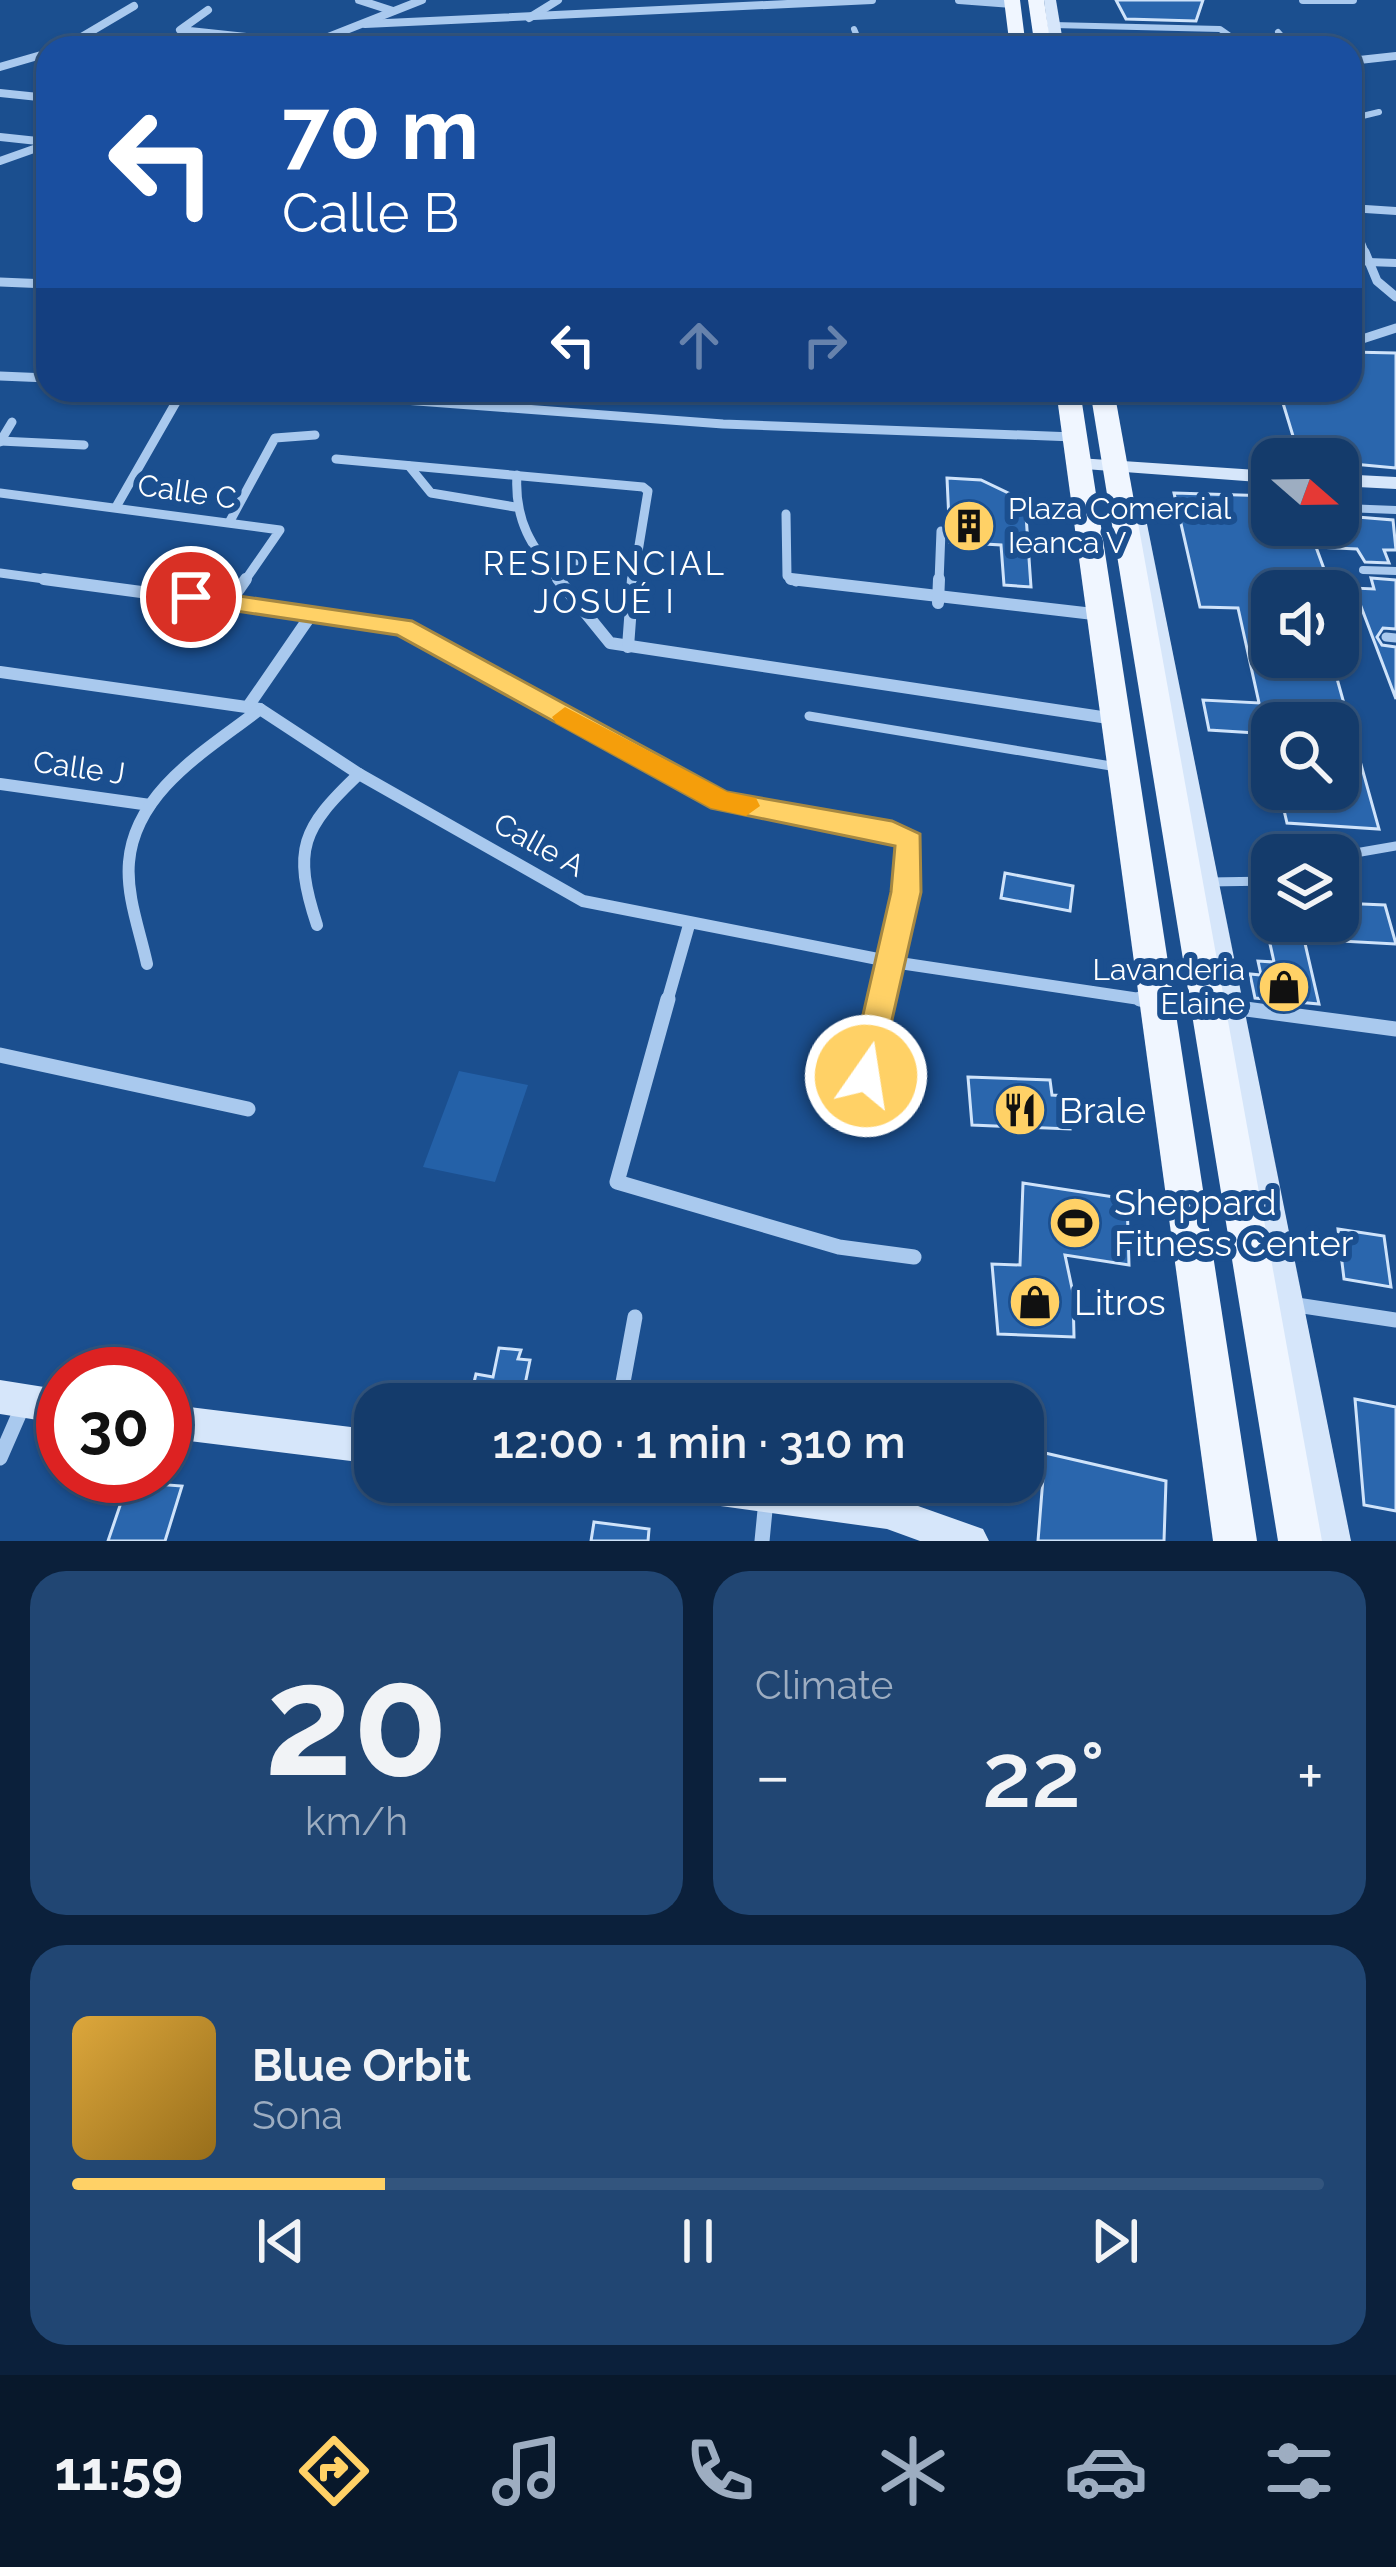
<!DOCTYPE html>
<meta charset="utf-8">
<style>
:root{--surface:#143b6b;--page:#214673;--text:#f1f3f6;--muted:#9dadc1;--line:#33557e;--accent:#ffd166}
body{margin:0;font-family:Raleway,sans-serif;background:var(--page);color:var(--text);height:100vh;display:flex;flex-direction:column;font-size:45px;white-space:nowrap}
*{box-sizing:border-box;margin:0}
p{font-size:39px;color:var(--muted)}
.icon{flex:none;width:66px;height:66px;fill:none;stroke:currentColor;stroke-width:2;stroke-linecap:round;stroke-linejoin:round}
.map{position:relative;height:1541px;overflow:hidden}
.sheet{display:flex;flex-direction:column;gap:30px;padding:30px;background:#0b203b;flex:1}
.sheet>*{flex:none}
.guide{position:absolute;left:36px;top:36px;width:1326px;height:366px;border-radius:36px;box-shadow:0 3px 9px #0004,0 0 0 3px var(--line);background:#1a4fa0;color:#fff;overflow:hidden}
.needle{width:78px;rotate:110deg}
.fabs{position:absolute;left:1251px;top:438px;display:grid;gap:24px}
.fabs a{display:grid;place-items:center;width:108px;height:108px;border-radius:24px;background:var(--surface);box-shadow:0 3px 9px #0004,0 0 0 3px var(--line);font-size:60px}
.speed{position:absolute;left:36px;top:1347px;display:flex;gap:24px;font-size:60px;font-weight:700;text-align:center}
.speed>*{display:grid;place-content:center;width:156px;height:156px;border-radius:50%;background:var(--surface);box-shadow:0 3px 9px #0004,0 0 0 3px var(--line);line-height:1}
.speed .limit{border:18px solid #d22;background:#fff;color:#111}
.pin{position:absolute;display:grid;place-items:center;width:102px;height:102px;color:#fff;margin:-51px;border:6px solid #fff;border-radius:50%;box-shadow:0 3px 12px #0007}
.me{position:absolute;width:132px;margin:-66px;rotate:13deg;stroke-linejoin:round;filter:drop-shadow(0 0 9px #0008)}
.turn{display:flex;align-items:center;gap:42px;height:252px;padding:0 48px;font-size:54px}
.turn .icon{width:156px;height:156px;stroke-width:2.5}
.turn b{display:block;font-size:84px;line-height:102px}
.lanes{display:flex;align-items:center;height:114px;padding:0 48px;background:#0003;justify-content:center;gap:60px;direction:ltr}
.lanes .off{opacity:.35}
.big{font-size:90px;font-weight:600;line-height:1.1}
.sheet .card{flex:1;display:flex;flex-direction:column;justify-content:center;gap:18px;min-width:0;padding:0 42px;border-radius:36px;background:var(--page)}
.sheet .dial{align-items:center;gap:0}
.dial b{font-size:156px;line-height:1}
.song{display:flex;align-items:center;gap:36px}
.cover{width:144px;height:144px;border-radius:18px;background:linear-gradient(135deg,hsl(40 70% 55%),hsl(40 70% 35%))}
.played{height:12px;border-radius:6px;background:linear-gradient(90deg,var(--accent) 25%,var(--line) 25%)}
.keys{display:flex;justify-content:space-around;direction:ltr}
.heat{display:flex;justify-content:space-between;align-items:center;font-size:66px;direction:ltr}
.sheet .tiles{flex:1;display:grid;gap:30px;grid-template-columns:1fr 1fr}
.card:last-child{grid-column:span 2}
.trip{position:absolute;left:354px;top:1383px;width:690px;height:120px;border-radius:36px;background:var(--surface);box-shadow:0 3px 9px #0004,0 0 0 3px var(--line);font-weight:600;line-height:120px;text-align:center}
.menu{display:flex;height:192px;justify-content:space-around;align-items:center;background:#08182b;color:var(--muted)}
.menu .icon{width:84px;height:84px}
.menu .selected{color:var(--accent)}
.menu b{font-size:54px;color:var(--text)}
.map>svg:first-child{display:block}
.green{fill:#2461a8}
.building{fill:#2a66ad;stroke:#cfe3fa;stroke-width:3}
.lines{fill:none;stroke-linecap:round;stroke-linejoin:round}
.lane-far2{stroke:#a9c9ee;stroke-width:6}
.lane-far1{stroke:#a9c9ee;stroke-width:8}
.lane{stroke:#a9c9ee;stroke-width:9}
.street-far3{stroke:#a9c9ee;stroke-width:8}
.street-far2{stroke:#a9c9ee;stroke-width:9}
.street-far1{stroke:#a9c9ee;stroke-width:12}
.street{stroke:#a9c9ee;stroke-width:15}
.secondary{fill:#d6e6fa;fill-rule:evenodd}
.primary{fill:#f0f6ff;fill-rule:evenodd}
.route{fill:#ffd166;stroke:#a68842;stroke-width:3}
.slow{fill:#f59e0b}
.labels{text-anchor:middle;stroke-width:12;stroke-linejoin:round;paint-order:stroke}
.street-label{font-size:30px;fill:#fff;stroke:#1b4f8f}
.poi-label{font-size:30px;fill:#fff;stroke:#1b4f8f;text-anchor:start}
.neighbourhood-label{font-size:33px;letter-spacing:3px;fill:#fff;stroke:#1b4f8f}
.near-poi-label{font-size:36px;fill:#fff;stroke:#1b4f8f;text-anchor:start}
</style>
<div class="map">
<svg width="1396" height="1541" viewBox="0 0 1396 1541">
<rect width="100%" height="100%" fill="#1b4f8f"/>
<!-- green -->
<polygon class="green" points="459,1071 528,1085 495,1182 423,1167"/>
<!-- building -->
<g class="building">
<polygon points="1116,0 1203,0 1196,21 1126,19"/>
<polygon points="1350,352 1396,353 1396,468 1300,459 1279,390 1350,390"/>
<polygon points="947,478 981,480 1025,501 1031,587 1004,585 1001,545 950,542"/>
<polygon points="1174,493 1272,496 1272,525 1338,525 1338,518 1345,516 1393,520 1396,550 1384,550 1389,563 1365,562 1357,549 1316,547 1327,577 1286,575 1291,591 1272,591 1272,657 1331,657 1379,829 1287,823 1279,789 1338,789 1338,723 1272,723 1272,734 1209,730 1203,700 1259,703 1238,608 1200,607"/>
<polygon points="1371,578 1396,580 1396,629 1383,628 1377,637 1382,645 1396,647 1396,699 1354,588 1374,589"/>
<polygon points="1005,873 1073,886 1070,911 1001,898"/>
<polygon points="1338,903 1385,905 1396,944 1304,939 1319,1004 1255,998 1250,974 1261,975 1258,961 1274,962 1265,921 1338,921"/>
<polygon points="968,1077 1050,1080 1052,1095 1067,1096 1070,1129 972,1125"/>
<polygon points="1023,1183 1127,1199 1129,1265 1065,1255 1073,1293 1074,1337 998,1334 992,1264 1020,1265"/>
<polygon points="1338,1229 1384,1236 1391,1287 1344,1279"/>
<polygon points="499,1348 521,1350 518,1359 530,1360 521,1404 469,1404 476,1374 493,1377"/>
<polygon points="1355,1399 1396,1407 1396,1511 1364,1505"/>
<polygon points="1045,1453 1166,1481 1164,1541 1038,1541"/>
<polygon points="128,1482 182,1486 165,1541 108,1541"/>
<polygon points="594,1522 649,1529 648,1541 591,1541"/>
</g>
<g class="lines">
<!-- lane-far2 -->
<g class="lane-far2">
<polyline points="1053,25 1220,29 1247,48"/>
<polyline points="854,29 862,48"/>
<polyline points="1278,32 1292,48"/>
<polyline points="1075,43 1167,48"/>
<polyline points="1187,46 1195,48"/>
<polyline points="1350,119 1379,112"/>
</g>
<!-- lane-far1 -->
<g class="lane-far1">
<polyline points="1368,262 1396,263"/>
<polyline points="1344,508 1396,510"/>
<polyline points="1363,570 1396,571"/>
</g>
<!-- lane -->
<g class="lane">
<polyline points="1386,637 1396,638"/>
<polyline points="809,716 1117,767"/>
<polyline points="1338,856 1396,846"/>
<polyline points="1209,882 1272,881"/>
</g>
<!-- street-far3 -->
<g class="street-far3">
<polyline points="359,0 393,11"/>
<polyline points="959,0 1012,4"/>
<polyline points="1303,0 1353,0"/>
<polyline points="208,10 180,30 313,44"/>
<polyline points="529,18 558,0"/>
<polyline points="365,24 872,0"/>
<polyline points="308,45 422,0"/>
<polyline points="63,48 134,6"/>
<polyline points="544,48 574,48"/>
<polyline points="1350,61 1396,56"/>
<polyline points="0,67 48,53"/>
<polyline points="0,93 48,98"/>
<polyline points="0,137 47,142"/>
<polyline points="0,161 48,144"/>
<polyline points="38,188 48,180"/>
<polyline points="1350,208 1396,211"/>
<polyline points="1350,216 1366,255"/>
</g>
<!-- street-far2 -->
<g class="street-far2">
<polyline points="1365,252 1377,281 1396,297"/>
<polyline points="0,282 48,284"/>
<polyline points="1350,343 1396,328"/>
<polyline points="0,376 48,378"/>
<polyline points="271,390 723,424 1074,437"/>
<polyline points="0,441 84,445"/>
<polyline points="0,442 12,422"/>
<polyline points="336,459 643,487 648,491 633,582"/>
<polyline points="409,466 431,493 515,507"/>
<path d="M517,475c-3,46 15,72 43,107"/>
<polyline points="0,493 280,530 244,582"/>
<polyline points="116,507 183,390"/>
<polyline points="786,514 787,576 796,582"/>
<polyline points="230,521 275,438 315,435"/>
<polyline points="541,560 634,562"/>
<polyline points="0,573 66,582"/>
<polyline points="939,582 941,531"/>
</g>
<!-- street-far1 -->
<g class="street-far1">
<polyline points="44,579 403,627 721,801 892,832 910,841 913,857 881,1002"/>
<polyline points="558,579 610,643 1115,719"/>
<polyline points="791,579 1102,615"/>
<polyline points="230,602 246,579"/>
<polyline points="938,603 939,579"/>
<polyline points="628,647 633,579"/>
<polyline points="0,672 260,709 359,774 583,901 893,962 1153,1001"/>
<polyline points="249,705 311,615"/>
<polyline points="0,784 150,805"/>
<path d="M317,925c-25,-76 -15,-97 42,-151"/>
<path d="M147,964c-7,-33 -21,-68 -18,-102 6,-72 80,-113 131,-153"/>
<polyline points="667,1002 689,925"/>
</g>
<!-- street -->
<g class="street">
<polyline points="668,999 617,1182 839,1247 914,1257"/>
<polyline points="1140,999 1153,1001"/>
<polyline points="1231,1007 1396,1029"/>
<polyline points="0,1055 248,1109"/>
<polyline points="865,1076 882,999"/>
<polyline points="1290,1304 1396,1320"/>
<polyline points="619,1404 635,1317"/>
<polyline points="0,1458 24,1403"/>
<polyline points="762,1541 766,1500"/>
</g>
<!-- secondary -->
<g class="secondary">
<polygon points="1044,0 1056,0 1064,48 1050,48"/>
<polygon points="1078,458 1272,471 1272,483 1071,468 1068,464"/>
<polygon points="1338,474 1396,477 1396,489 1338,486"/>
<polygon points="1137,518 1147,524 1351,1541 1315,1541 1127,524"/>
<polygon points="0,1380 63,1390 63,1424 0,1414"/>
<polygon points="165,1404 375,1430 375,1464 165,1438"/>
<polygon points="653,1482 795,1482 887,1495 983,1529 989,1541 920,1541 887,1529 670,1499 658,1494"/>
</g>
<!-- primary -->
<g class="primary">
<polygon points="1004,0 1020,0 1026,48 1010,48"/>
<polygon points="1028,0 1044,0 1051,48 1035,48"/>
<polygon points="1056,390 1080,390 1257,1541 1213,1541"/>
<polygon points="1090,390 1114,390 1322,1541 1278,1541"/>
</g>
</g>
<!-- route -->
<polygon class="route" points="191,589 412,621 727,792 892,821 920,834 921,892 877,1086 854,1086 849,1076 891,892 895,846 711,808 397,635 183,603 183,591"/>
<!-- slow -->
<polygon class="slow" points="565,707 727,792 756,798 760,806 746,816 711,808 556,723 552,717"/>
<!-- icons -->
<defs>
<g id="building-disc" transform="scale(2.7)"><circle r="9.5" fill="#ffd166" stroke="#1b4f8f"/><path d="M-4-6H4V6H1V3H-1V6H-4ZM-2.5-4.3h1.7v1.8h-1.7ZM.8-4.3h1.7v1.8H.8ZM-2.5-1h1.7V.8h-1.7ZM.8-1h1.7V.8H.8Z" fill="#111"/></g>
<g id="shop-disc" transform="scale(2.7)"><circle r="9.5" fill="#ffd166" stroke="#1b4f8f"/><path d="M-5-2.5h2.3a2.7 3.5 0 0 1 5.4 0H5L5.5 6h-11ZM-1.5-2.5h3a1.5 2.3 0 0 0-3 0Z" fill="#111"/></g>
<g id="restaurant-disc" transform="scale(2.7)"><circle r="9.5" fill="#ffd166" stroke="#1b4f8f"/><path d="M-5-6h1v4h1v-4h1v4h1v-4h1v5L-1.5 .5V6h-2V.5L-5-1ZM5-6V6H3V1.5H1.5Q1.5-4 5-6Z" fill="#111"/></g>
<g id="stadium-disc" transform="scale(2.7)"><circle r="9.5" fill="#ffd166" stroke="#1b4f8f"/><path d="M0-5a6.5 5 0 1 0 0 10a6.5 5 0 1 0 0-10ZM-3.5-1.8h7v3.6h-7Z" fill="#111"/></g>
</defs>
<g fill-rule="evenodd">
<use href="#building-disc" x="969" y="526"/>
<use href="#shop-disc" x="1284" y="987"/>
<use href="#restaurant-disc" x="1020" y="1110"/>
<use href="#stadium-disc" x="1075" y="1223"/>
<use href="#shop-disc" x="1035" y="1302"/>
</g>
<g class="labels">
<!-- street labels -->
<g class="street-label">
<text transform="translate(187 492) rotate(8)" y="10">Calle C</text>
<text transform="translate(79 768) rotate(8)" y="10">Calle J</text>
<text transform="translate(539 845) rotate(29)" y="10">Calle A</text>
</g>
<!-- poi labels -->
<g class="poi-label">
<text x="1008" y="519">Plaza Comercial<tspan x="1008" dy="34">Ieanca V</tspan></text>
<text x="1245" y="980" text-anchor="end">Lavanderia<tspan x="1245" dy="34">Elaine</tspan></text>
</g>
<!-- neighbourhood labels -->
<g class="neighbourhood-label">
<text x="605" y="575">RESIDENCIAL<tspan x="605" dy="38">JOSUÉ I</tspan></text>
</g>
<!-- near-poi labels -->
<g class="near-poi-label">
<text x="1059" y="1123">Brale</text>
<text x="1114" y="1215">Sheppard<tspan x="1114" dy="41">Fitness Center</tspan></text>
<text x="1074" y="1315">Litros</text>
</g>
</g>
</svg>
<div class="fabs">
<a><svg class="needle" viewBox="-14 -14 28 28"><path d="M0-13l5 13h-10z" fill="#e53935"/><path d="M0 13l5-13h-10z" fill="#9dadc1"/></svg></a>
<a><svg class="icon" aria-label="sound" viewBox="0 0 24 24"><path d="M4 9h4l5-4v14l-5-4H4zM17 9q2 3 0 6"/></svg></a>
<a><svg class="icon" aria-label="search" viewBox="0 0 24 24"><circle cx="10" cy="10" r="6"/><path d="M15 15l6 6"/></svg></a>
<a><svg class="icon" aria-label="layers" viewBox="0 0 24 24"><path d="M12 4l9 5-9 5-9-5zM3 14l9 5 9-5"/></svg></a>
</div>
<div class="speed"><div class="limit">30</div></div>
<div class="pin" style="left:191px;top:597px;background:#d93025"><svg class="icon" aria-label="arrive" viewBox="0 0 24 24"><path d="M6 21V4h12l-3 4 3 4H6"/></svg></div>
<svg class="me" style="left:866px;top:1076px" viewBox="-20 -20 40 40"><circle r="17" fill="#ffd166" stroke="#fff" stroke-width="3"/><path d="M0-11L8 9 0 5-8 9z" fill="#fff"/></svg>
<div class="trip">12:00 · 1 min · 310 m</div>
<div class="guide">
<div class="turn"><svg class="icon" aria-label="left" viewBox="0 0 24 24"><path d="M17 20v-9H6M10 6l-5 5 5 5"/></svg><div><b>70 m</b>Calle B</div></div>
<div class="lanes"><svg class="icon" aria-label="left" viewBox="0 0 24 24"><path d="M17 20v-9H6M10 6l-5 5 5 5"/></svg><svg class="icon off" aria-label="ahead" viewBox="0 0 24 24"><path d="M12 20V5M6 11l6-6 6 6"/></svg><svg class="icon off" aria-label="right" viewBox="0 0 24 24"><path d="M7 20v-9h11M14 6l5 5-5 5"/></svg></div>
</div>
</div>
<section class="sheet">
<div class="tiles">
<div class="card dial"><b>20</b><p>km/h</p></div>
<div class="card"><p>Climate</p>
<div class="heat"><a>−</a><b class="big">22°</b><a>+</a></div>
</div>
<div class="card">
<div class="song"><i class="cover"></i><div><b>Blue Orbit</b><p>Sona</p></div></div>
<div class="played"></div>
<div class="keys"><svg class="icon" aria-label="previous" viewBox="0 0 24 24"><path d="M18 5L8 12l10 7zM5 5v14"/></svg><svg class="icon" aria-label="pause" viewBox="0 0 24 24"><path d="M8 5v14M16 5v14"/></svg><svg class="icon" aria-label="next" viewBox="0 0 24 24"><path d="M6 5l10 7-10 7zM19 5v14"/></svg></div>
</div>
</div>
</section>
<nav class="menu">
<b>11:59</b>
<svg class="icon selected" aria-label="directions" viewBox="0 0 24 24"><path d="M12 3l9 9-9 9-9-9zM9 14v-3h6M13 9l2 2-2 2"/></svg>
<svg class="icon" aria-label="music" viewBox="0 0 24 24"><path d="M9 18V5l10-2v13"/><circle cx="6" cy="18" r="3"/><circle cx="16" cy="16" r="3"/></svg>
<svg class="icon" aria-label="phone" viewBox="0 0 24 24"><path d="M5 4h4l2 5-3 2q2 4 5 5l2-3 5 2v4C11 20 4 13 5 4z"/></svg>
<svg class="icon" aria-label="climate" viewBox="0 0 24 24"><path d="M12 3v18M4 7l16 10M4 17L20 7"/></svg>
<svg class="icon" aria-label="car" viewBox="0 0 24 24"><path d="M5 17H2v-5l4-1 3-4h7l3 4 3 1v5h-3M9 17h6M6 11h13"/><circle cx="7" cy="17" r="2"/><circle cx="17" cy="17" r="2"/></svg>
<svg class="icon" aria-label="filters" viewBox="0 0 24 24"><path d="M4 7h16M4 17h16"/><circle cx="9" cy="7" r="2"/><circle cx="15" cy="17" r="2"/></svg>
</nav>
